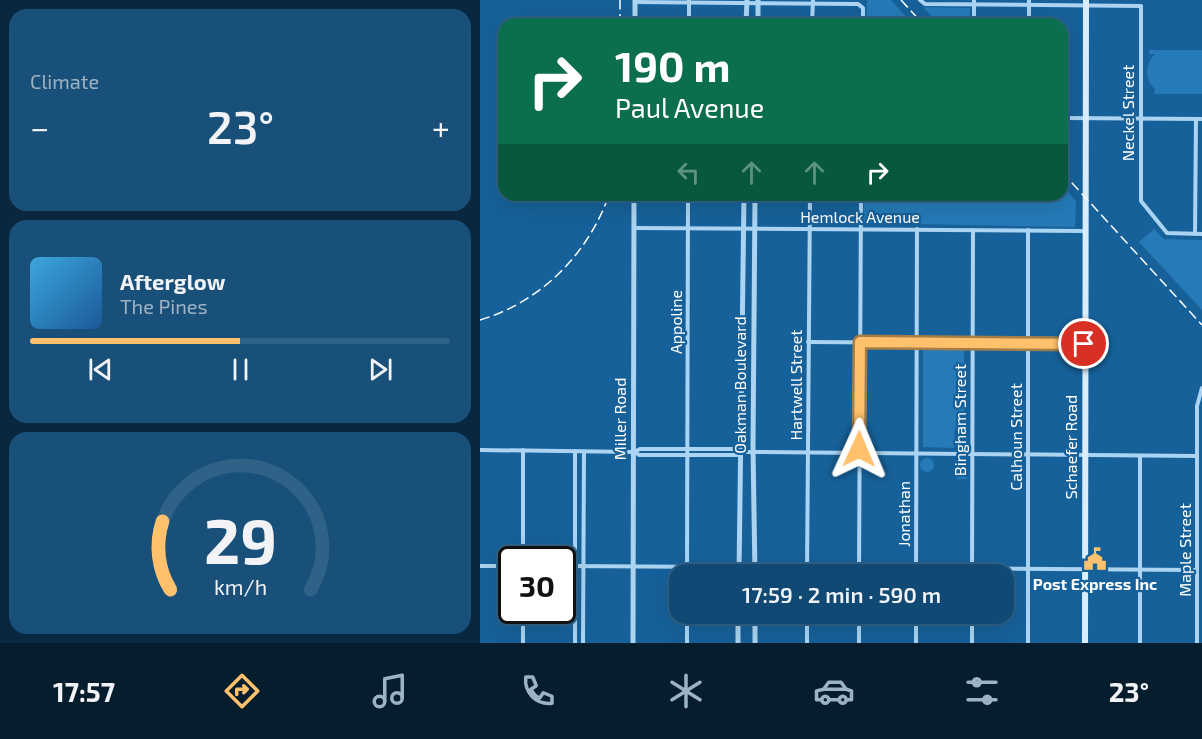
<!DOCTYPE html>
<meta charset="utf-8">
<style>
:root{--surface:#104974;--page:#195079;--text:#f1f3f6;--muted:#9cb2c5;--line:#306186;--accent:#ffc16c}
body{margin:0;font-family:"Exo 2",sans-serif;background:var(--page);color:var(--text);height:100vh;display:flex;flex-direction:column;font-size:22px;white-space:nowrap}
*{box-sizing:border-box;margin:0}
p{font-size:20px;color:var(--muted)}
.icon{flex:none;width:33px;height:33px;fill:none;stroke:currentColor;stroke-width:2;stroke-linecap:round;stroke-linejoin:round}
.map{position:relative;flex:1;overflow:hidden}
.details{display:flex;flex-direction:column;gap:9px;padding:9px;background:#092840;width:480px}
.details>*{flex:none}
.guide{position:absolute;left:18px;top:18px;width:570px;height:183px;border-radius:18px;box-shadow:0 6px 24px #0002,0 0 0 2px var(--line);background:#0b6e4f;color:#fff;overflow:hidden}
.speed{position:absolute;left:18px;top:546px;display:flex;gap:12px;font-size:30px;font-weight:700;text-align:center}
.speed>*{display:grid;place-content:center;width:78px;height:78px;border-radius:50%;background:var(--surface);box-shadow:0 6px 24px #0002,0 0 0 2px var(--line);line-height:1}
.speed .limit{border:3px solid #111;border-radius:9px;background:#fff;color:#111}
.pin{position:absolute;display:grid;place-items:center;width:51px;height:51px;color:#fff;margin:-26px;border:3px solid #fff;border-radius:50%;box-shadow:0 2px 6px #0007}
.me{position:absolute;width:66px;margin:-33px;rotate:1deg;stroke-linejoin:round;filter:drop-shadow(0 0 4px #0008)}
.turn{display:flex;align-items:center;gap:21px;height:126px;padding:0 18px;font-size:27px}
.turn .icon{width:78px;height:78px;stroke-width:2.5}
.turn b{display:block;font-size:42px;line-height:51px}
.lanes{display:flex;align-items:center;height:57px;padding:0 18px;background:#0003;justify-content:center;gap:30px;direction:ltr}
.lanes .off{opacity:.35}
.big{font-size:45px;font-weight:600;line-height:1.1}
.details .card{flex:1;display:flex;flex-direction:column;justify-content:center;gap:9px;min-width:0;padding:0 21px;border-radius:18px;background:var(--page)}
.details .dial{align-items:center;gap:0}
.dial svg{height:156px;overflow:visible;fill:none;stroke:var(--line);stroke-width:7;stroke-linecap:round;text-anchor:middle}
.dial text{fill:var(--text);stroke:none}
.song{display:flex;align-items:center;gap:18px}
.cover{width:72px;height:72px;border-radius:9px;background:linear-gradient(135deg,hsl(200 70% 55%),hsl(210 70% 35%))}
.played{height:6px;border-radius:3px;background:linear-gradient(90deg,var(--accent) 50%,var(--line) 50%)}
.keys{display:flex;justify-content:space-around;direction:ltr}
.heat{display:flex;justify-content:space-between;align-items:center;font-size:33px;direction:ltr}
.trip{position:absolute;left:189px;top:564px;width:345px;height:60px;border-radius:18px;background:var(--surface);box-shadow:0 6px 24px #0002,0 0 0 2px var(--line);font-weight:600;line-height:60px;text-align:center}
.dock{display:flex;height:96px;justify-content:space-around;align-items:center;background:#061d2e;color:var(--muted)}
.dock .icon{width:42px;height:42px}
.dock .active{color:var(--accent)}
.dock b{font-size:27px;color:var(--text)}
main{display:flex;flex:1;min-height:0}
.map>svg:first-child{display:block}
.green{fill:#257ab7}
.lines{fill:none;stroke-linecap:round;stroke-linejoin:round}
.minor{stroke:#aad4f2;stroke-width:4}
.tertiary{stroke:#aad4f2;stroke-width:5}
.secondary{stroke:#d9edfc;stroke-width:6}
.rail{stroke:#fff;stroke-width:1.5;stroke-dasharray:10 4.5;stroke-linecap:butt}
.route-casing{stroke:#a67d46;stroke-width:15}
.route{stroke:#ffc16c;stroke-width:10}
.labels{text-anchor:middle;stroke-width:4.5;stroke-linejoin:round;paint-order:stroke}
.street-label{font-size:16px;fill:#fff;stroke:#16619a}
.poi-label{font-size:16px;font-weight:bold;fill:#fff;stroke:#16619a}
</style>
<main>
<section class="details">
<div class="card"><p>Climate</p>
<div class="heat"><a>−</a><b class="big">23°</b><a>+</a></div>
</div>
<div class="card">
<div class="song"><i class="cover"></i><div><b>Afterglow</b><p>The Pines</p></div></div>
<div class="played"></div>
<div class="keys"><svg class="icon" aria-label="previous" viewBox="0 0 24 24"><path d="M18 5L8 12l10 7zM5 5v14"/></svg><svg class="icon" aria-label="pause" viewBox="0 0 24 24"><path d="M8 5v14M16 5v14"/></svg><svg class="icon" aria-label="next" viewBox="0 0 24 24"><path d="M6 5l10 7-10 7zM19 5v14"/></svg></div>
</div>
<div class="card dial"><svg viewBox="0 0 100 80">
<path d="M14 69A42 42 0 1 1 86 69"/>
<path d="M14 69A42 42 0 0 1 10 34" stroke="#ffc16c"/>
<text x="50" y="56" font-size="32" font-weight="700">29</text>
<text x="50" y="72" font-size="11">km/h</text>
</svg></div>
</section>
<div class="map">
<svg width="722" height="643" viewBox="0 0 722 643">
<rect width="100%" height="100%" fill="#16619a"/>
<!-- green -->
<g class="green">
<polygon points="387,0 411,0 433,24 386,24"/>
<polygon points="443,7 490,8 490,24 458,24"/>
<path d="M669,50h53v44h-48l1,-5c-11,-10 -10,-25 0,-35h-6z"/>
<polygon points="582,186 596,201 595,227 383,223 384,195 582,195"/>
<polygon points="674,229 684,239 722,240 722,310 659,242"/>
<polygon points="443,347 484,348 484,427 475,428 474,448 443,447"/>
<circle cx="447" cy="465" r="7"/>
<polygon points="477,459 486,460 487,479 477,479"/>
</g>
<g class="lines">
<!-- minor -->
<g class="minor">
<polyline points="440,0 445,4 661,6 661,201 687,233 722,234"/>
<polyline points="155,2 378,4 383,8 383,24"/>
<polyline points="209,24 209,0"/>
<polyline points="332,24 333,0"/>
<polyline points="494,24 494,0"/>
<polyline points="549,24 549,0"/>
<polyline points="582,118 722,119"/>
<polyline points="155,228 605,231"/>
<polyline points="715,234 716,119"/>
<polyline points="328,342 605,344"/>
<polyline points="0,450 154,452 160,449 259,449 261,452 276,452 717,456"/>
<polyline points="155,452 159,455 257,455 261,452"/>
<polyline points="660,456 660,643"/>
<polyline points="43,560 43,450"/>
<polyline points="0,566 32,566"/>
<polyline points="82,566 717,570"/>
<polyline points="207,574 208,195"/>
<polyline points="327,574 330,195"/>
<polyline points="379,574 381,195"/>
<polyline points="436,574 437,229"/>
<polyline points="492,574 493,230"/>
<polyline points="436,614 436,643"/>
<polyline points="43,643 43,610"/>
<polyline points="95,643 95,451"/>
<polyline points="103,643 104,452"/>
<polyline points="207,643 207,614"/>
<polyline points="327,643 327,614"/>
<polyline points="379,643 379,614"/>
<polyline points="492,643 492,614"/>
<polyline points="548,643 548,230"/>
<polyline points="717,643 717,406 722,388"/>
</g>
<!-- tertiary -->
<g class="tertiary">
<polyline points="155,24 155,0"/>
<polyline points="266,24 267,0"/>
<polyline points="278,24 278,0"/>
<polyline points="259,574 264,195"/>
<polyline points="275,574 273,448 275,195"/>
<polyline points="153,643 154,195"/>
<polyline points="258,643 258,614"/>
<polyline points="275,643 275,614"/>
</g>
<!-- secondary -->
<polyline class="secondary" points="605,643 606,0"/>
<!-- rail -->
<g class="rail">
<polyline points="421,0 443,24"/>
<polyline points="140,24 140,0"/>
<polyline points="582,172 722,325"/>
<path d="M0,320c61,-18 108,-66 129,-125"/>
</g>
</g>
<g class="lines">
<!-- route casing -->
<g class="route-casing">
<polyline id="route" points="379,449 380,342 604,344"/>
</g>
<!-- route -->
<use href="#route" class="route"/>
</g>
<!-- icons -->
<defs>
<g id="civic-bare" transform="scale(1.8)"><path d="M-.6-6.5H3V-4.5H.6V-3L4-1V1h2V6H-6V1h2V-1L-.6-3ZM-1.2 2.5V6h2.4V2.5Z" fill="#ffc16c" stroke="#16619a" stroke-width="2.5" paint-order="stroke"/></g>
</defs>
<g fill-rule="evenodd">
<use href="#civic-bare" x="615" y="559"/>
</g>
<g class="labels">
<!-- street labels -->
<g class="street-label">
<text transform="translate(648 113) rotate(-90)" y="6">Neckel Street</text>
<text x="380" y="223">Hemlock Avenue</text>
<text transform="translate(196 322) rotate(-90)" y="6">Appoline</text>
<text transform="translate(260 385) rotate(-90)" y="6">Oakman Boulevard</text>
<text transform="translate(316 385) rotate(-90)" y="6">Hartwell Street</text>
<text transform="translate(140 419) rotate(-90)" y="6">Miller Road</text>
<text transform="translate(480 420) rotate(-90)" y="6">Bingham Street</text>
<text transform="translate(536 437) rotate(-90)" y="6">Calhoun Street</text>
<text transform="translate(591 447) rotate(-90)" y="6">Schaefer Road</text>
<text transform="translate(424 514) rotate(-90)" y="6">Jonathan</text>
<text transform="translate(705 550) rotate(-90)" y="6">Maple Street</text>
</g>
<!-- poi labels -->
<g class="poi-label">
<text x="615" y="590">Post Express Inc</text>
</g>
</g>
</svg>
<div class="speed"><div class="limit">30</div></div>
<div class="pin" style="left:604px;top:344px;background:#d93025"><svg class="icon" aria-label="arrive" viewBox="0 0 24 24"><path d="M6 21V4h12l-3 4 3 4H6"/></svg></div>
<svg class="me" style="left:379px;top:449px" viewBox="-20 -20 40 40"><path d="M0-17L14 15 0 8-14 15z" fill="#ffc16c" stroke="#fff" stroke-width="4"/></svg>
<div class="trip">17:59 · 2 min · 590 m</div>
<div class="guide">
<div class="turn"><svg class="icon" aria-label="right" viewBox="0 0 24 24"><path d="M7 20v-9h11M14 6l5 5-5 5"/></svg><div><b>190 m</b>Paul Avenue</div></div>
<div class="lanes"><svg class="icon off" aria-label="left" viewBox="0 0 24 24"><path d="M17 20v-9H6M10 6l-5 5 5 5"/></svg><svg class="icon off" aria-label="ahead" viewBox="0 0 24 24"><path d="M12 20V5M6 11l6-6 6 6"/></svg><svg class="icon off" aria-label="ahead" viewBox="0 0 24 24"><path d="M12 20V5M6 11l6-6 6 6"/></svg><svg class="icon" aria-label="right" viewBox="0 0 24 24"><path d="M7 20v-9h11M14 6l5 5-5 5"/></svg></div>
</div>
</div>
</main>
<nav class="dock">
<b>17:57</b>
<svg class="icon active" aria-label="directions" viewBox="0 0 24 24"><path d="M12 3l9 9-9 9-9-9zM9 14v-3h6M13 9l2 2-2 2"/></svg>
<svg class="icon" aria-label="music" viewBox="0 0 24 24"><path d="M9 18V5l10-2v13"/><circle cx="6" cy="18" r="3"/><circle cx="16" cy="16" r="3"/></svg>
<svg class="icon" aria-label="phone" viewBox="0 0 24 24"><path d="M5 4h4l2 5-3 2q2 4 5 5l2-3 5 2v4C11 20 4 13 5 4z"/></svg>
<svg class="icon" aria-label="climate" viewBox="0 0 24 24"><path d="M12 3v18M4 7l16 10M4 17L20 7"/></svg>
<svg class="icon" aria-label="car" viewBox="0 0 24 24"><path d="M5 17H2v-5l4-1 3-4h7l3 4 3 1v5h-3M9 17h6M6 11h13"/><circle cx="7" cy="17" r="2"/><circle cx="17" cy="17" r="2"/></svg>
<svg class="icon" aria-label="filters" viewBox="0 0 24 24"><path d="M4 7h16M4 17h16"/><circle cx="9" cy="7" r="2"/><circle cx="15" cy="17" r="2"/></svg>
<b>23°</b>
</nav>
